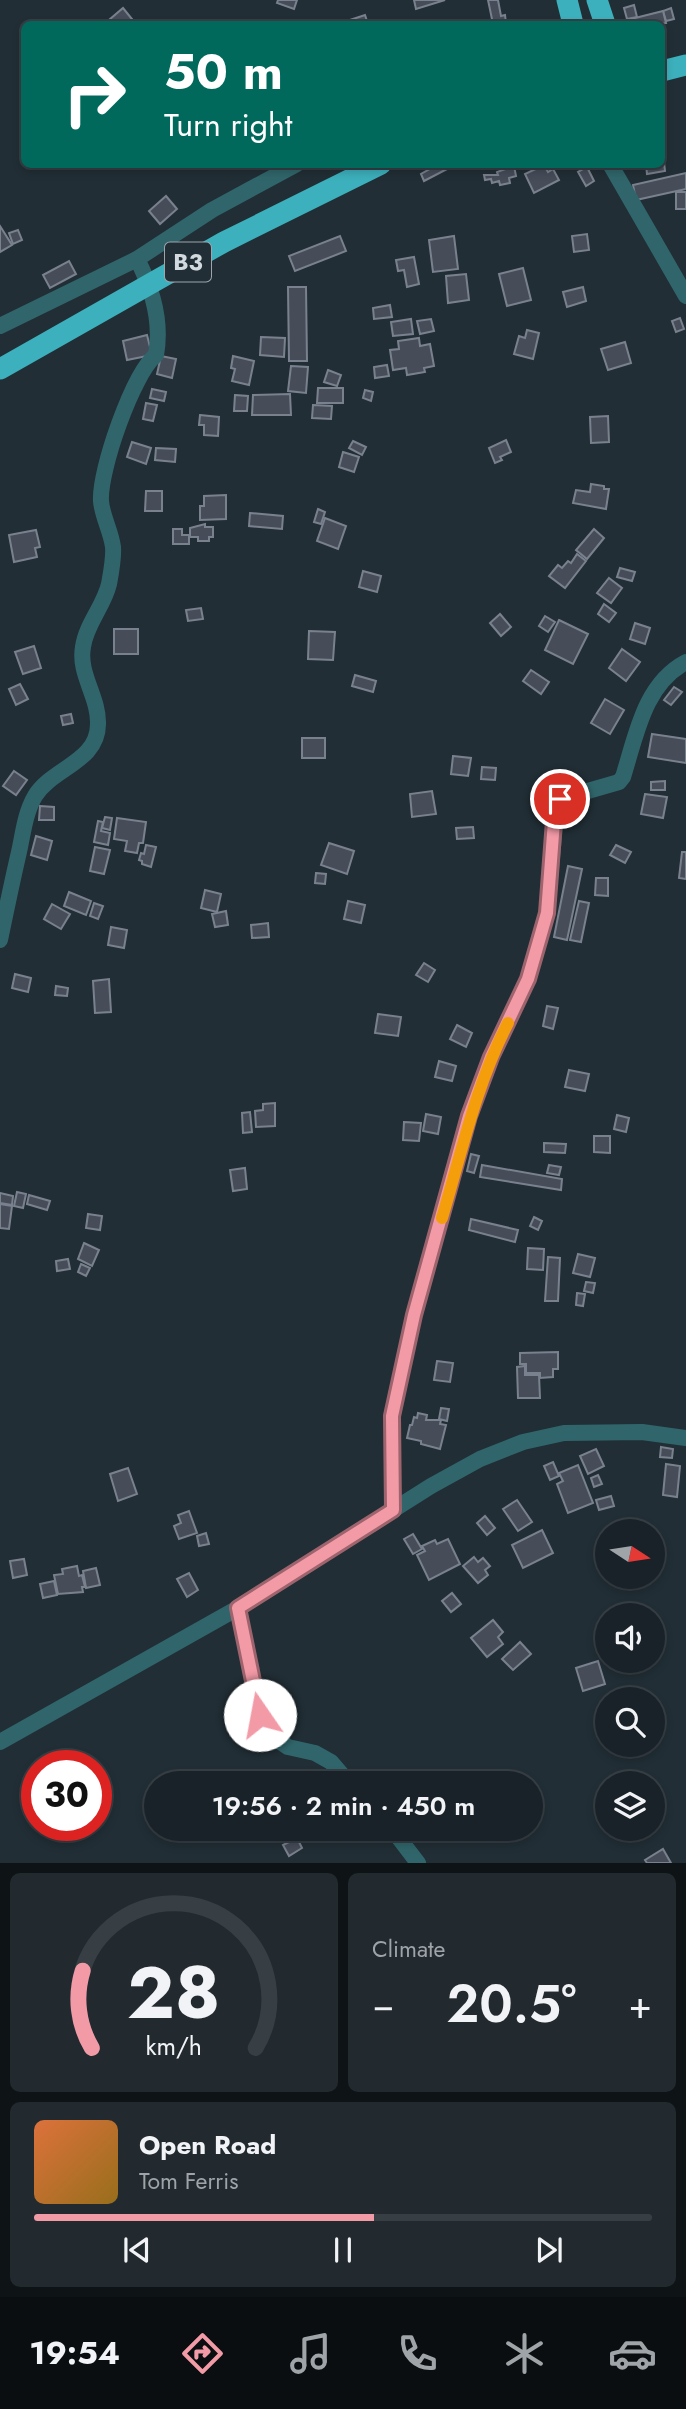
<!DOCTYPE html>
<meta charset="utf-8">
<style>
:root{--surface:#192228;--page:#222a30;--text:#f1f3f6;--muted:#9fa4a8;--line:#373f45;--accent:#f39aa7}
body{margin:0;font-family:Jost,sans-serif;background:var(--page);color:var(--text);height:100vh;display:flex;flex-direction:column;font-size:26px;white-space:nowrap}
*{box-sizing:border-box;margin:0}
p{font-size:23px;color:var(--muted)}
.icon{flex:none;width:38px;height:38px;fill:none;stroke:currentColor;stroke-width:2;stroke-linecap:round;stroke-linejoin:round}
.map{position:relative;height:1863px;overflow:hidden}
.details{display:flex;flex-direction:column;gap:10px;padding:10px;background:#0e1316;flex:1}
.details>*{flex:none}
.guide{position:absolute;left:21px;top:21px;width:644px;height:147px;border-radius:10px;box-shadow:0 4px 10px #0003,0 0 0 2px var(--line);background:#00695c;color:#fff;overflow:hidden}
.needle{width:46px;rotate:102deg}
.fabs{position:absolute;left:595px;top:1519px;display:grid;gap:14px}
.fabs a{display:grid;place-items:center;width:70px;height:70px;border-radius:50%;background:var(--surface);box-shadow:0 4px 10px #0003,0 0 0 2px var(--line);font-size:35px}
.speed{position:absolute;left:21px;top:1750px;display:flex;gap:14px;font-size:35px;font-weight:700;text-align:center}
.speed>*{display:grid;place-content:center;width:91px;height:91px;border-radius:50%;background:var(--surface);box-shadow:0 4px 10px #0003,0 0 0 2px var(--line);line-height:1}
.speed .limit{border:10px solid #d22;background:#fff;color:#111}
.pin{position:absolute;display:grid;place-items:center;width:60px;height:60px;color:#fff;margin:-30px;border:4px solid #fff;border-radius:50%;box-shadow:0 2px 7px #0007}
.me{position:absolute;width:77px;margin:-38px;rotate:348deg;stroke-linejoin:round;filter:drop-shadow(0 0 5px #0008)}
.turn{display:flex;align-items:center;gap:24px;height:147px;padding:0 28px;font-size:32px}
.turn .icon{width:91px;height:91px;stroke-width:2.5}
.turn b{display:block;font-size:49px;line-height:60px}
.big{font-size:52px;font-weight:600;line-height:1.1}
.details .tile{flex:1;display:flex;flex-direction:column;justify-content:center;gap:10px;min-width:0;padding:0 24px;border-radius:10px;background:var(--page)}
.details .dial{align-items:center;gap:0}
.dial svg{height:182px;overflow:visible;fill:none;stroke:var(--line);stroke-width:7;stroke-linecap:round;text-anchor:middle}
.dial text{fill:var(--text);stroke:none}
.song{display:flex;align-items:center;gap:21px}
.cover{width:84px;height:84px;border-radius:10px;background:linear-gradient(135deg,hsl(20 70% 55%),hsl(40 70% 35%))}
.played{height:7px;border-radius:4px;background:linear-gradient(90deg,var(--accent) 55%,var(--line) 55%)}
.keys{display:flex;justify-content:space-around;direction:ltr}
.heat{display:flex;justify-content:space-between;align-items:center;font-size:38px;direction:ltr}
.details .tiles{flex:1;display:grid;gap:10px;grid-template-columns:1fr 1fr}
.tile:last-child{grid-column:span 2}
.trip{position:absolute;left:144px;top:1771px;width:399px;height:70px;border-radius:35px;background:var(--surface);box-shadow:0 4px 10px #0003,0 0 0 2px var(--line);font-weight:600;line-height:70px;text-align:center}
.tabs{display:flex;height:112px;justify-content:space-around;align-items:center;background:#0a0e10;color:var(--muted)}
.tabs .icon{width:49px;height:49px}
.tabs .active{color:var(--accent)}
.tabs b{font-size:32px;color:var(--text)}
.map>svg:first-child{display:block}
.building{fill:#464d59;stroke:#7a818e;stroke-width:2}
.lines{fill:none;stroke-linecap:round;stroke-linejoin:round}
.street{stroke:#30666b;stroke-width:16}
.highway{stroke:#3cb0bc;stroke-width:21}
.route-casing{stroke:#9e646d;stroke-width:18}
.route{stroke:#f39aa7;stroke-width:12}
.slow{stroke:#f59e0b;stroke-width:12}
.labels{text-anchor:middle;stroke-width:7;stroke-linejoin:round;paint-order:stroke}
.shield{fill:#212e35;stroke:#9ea6ac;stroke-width:2}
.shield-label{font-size:23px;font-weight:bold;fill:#d3dadf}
</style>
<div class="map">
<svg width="686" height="1863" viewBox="0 0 686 1863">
<rect width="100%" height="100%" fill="#212e35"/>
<!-- building -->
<g class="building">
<polygon points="278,0 297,0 294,9 277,3"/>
<polygon points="414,0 445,0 416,9"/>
<polygon points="488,0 498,0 501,16 505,15 506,23 493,24"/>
<polygon points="634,5 637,17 627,19 624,8"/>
<polygon points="123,8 136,24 112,24 109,20"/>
<polygon points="671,8 674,19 666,21 663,11"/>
<polygon points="663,11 666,23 628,24 627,20"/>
<polygon points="365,15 368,24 348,24 347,21"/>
<polygon points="662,145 665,171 647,174 646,164 662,164"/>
<polygon points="439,164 447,164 449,168 424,181 421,174"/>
<polygon points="544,165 548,172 553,169 559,180 534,193 525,174"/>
<polygon points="514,166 516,176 509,178 510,183 500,185 499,181 492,183 491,179 485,180 484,175 498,175 497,172"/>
<polygon points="587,167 594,181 586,186 578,172"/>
<polygon points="686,173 686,189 636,200 633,185"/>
<rect x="676" y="192" width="10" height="17"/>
<polygon points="166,196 177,209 160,224 149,211"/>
<polygon points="0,226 12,245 0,252"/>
<polygon points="18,230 22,240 13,244 9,233"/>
<polygon points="587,234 589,250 574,252 572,236"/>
<polygon points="340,236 346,251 295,271 289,256"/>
<polygon points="454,236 458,269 433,272 429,240"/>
<polygon points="414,257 419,284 407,287 404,270 398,271 396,260"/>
<polygon points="69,261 76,274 50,288 43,275"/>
<polygon points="523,268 531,300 507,306 499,274"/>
<polygon points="466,274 469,300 448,303 446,276"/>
<polygon points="288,287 306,287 307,361 289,361"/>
<polygon points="583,287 586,301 567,307 563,292"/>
<polygon points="390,305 392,317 374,319 373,308"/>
<polygon points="680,318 684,329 676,332 672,321"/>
<polygon points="411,319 413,334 393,336 391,322"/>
<polygon points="431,319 434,331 420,334 417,321"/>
<polygon points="527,330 539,333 533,359 514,354 519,336 525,338"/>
<polygon points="147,335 152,355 127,360 123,341"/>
<polygon points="261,337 285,338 284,357 260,355"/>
<polygon points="419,338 420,346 430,344 434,366 424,368 425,372 407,375 406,368 393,370 390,350 399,349 398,341"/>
<polygon points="625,342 631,363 608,370 601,349"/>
<polygon points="161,356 176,359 172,378 157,374"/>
<polygon points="233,356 254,361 249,385 232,381 235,369 231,368"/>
<polygon points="387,365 389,376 375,378 374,367"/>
<polygon points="291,366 308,367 306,393 288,391"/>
<polygon points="328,370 341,375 337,386 324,382"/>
<polygon points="318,388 343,388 343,403 317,403"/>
<polygon points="152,389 166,392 164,401 150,398"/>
<polygon points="365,390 373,392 371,401 363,398"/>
<polygon points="290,394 291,415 252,415 253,395"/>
<polygon points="235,395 248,396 247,411 234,411"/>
<polygon points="146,403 157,405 153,421 143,419"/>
<polygon points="313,405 332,406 331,419 312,418"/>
<polygon points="200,415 219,417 218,436 204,435 204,425 199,425"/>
<polygon points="608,416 609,442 591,443 590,417"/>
<polygon points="506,440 511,452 500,457 502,460 495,463 489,448"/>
<polygon points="353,441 366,447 362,455 349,448"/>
<polygon points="132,442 151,448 146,464 127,457"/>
<polygon points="156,448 176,449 175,462 155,460"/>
<polygon points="343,452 359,457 354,472 339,467"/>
<polygon points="591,484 604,486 604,489 609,489 606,509 573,503 576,490 590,492"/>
<polygon points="146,491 162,491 162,511 145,511"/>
<polygon points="226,495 226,519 200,520 200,506 204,506 204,496"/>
<polygon points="318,509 325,512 321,524 314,522"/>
<polygon points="250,513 283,516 282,529 249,526"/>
<polygon points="325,518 346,526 338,549 317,541"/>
<polygon points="205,524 205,527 213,527 213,537 209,537 209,541 198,541 198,537 190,537 190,528"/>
<polygon points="173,529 182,529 182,535 189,535 189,544 173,544"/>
<polygon points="594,529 604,538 587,559 576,550"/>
<polygon points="36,530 40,547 35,548 37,557 14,562 9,535"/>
<polygon points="577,554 586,561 565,588 549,576 558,565 562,568 568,561 571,563"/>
<polygon points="620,568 635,572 632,581 617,577"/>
<polygon points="363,571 381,576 377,592 359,587"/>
<polygon points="609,578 622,588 611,603 597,593"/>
<polygon points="604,604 616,613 609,622 598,614"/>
<polygon points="201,608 203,619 188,621 186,610"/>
<polygon points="500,614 511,627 501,636 490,623"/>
<polygon points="545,616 555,622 548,632 539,626"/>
<polygon points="559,620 588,634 573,664 545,650"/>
<polygon points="635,623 650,628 645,644 630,639"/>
<rect x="114" y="629" width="24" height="25"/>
<polygon points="309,631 335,632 333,660 308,659"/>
<polygon points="34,646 41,668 23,674 15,652"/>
<polygon points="622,649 640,662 626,681 609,668"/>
<polygon points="531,670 549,682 541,694 523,681"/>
<polygon points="355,675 376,681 373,692 352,686"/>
<polygon points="20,684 28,699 16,705 9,689"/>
<polygon points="674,687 682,692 671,705 664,700"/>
<polygon points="605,699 624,710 610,734 591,723"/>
<polygon points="71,714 73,723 63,725 61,716"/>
<polygon points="652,734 686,739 686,763 648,757"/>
<rect x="302" y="738" width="23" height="20"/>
<polygon points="453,756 471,758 468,776 451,774"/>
<polygon points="482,767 496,768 495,780 481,779"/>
<polygon points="14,771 27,780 16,795 3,786"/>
<polygon points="665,781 665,790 651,790 651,782"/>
<polygon points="432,791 436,814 412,817 410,794"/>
<polygon points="645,794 667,797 663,818 641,814"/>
<polygon points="40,806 54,807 54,820 39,820"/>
<polygon points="105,817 112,818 110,830 102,828"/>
<polygon points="117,818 146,822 143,843 139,843 137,853 125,851 127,841 114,839"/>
<polygon points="98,821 103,822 101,831 110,833 108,845 94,842"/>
<polygon points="473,827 474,838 457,839 456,828"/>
<polygon points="36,836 52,841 47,860 31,855"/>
<polygon points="329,843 354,851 347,874 321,865"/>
<polygon points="146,845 156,847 151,867 142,864 142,861 139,860 141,853 144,854"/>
<polygon points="616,845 631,852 625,863 610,855"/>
<polygon points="95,847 110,850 104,874 90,871"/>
<polygon points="682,852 686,852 686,879 679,878"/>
<polygon points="568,866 582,869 567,940 554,937"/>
<polygon points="316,873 326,874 325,884 315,883"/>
<polygon points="596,878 608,878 608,896 595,895"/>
<polygon points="205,890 221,894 217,912 201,908"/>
<polygon points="69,892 91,901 86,915 64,906"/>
<polygon points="348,901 365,905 361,923 344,919"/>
<polygon points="579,901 589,903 581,942 570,940"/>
<polygon points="94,903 103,906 98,919 90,916"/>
<polygon points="52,904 70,914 61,929 44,919"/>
<polygon points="226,911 228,925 215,927 212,914"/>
<polygon points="268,923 269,937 252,938 251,925"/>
<polygon points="111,927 127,930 124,948 108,945"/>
<polygon points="424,963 435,970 428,982 416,975"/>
<polygon points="15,974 31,978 28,992 12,988"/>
<polygon points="109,979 111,1012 95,1013 93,981"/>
<polygon points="56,986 68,988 67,996 55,995"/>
<polygon points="547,1006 558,1008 553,1029 543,1026"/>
<polygon points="378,1014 401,1017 398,1036 375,1033"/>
<polygon points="457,1025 472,1033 466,1047 450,1039"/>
<polygon points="439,1061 456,1066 452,1081 435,1077"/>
<polygon points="569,1070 589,1074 585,1091 565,1087"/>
<polygon points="275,1103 275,1126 256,1127 255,1111 263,1110 263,1104"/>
<polygon points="250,1112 252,1132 243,1133 242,1113"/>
<polygon points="426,1114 441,1117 438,1134 423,1131"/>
<polygon points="617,1115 629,1118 626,1132 614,1129"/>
<polygon points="404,1122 421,1123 419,1141 403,1140"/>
<polygon points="594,1136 610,1136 610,1153 594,1152"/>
<polygon points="544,1143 566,1144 565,1153 544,1152"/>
<polygon points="471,1154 479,1156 474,1173 467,1171"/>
<polygon points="482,1165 562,1179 561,1190 480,1177"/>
<polygon points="549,1165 561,1167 559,1175 547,1173"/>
<polygon points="245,1168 247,1189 233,1191 230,1170"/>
<polygon points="17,1192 26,1194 23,1208 14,1206"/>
<polygon points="0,1193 13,1196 12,1205 0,1203"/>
<polygon points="29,1195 50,1201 47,1210 27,1204"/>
<polygon points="0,1204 12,1206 9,1229 0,1228"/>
<polygon points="88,1214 102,1216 100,1230 86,1228"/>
<polygon points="534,1217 542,1221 538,1230 530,1226"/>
<polygon points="471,1219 518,1230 515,1242 469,1230"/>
<polygon points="84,1243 99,1250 92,1266 78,1259"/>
<polygon points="528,1248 544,1249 543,1270 527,1269"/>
<polygon points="578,1254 595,1258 590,1277 573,1273"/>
<polygon points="548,1257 560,1258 558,1301 545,1301"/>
<polygon points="68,1259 70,1269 57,1271 56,1261"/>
<polygon points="81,1264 90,1268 86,1276 78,1272"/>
<polygon points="586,1282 595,1283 593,1293 584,1291"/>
<polygon points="577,1293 585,1294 583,1306 576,1305"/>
<polygon points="558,1352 558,1369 553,1369 553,1377 540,1378 540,1373 526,1373 526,1364 520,1364 520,1353"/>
<polygon points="437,1361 453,1363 450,1382 434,1380"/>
<polygon points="525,1366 525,1375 539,1375 540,1398 518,1398 517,1367"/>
<polygon points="441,1408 449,1409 447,1421 439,1419"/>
<polygon points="418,1413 427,1415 426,1420 441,1420 440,1424 446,1425 440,1449 421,1444 421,1441 407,1438 410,1425 412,1425 414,1417 417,1418"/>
<polygon points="661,1447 673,1449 672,1458 660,1457"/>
<polygon points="596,1449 604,1466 588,1474 580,1456"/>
<polygon points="553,1462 559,1476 550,1480 544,1466"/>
<polygon points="666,1464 680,1466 677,1497 663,1495"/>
<polygon points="578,1465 593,1503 568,1513 557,1484 563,1481 559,1473"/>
<polygon points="128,1468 137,1494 118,1501 110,1474"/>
<polygon points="598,1475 602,1484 594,1487 591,1478"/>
<polygon points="611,1496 614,1506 599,1510 596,1500"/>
<polygon points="517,1500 532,1522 518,1531 503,1509"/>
<polygon points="189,1511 197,1533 179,1539 174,1526 181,1523 178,1515"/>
<polygon points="485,1516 495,1528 487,1535 477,1523"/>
<polygon points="542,1530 553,1553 523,1568 512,1545"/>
<polygon points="206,1533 209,1544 199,1546 197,1536"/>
<polygon points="413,1534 422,1549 413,1554 404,1539"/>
<polygon points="448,1539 460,1564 429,1580 417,1555 425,1551 422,1546 435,1540 437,1544"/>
<polygon points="474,1557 478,1562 483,1558 490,1566 485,1570 488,1575 478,1583 463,1566"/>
<polygon points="24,1559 27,1575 13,1578 10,1561"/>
<polygon points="77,1566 79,1576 82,1575 85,1587 82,1587 83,1592 58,1594 54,1575 63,1574 62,1569"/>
<polygon points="96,1568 100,1585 86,1588 83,1571"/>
<polygon points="189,1573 198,1590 187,1597 177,1579"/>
<polygon points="54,1581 57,1595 43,1598 40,1584"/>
<polygon points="452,1593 461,1604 451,1612 442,1601"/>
<polygon points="493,1620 503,1632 498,1637 503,1644 487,1657 471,1638"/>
<polygon points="520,1642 531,1654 513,1670 502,1659"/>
<polygon points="598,1661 605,1684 583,1691 576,1668"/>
<polygon points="297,1838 302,1848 289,1856 283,1845"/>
<polygon points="663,1849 671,1863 647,1863 645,1860"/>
</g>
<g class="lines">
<!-- street -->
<g class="street">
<polyline points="610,164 686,296"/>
<polyline points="0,326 137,259 212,210 297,164"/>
<path d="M0,940c6,-29 12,-58 19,-88 4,-18 6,-39 16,-56 17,-28 63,-34 63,-72 1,-27 -20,-50 -15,-77 3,-23 21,-41 26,-63 2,-11 5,-26 4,-37 -2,-16 -11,-31 -12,-46 -2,-30 32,-128 55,-146 6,-33 -4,-67 -19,-96"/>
<path d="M393,1510l-1,-94 22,-101 55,-198 22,-60 37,-78 19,-66 10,-110 3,-4 59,-17 4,-5c13,-41 21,-93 63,-115"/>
<polyline points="238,1608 260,1715 273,1737 288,1747 315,1753 331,1762 349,1783"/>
<polyline points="0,1742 238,1608 431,1486 480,1459 523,1442 564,1433 642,1432 686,1438"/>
<polyline points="392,1829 418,1863"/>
</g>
<!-- highway -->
<g class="highway">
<polyline points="567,0 573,24"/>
<polyline points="597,0 605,24"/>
<polyline points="662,71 686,65"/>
<polyline points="0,369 224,242 381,164"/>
</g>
</g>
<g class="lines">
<!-- route casing -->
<g class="route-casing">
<polyline id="route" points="260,1715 238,1608 393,1510 392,1416 414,1315 469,1116 491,1057 528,979 547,913 555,808 560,799"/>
</g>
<!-- route -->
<use href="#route" class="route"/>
<!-- slow -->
<path class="slow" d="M442,1218c20,-67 34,-133 66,-195"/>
</g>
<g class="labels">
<!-- shield labels -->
<rect class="shield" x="165" y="242.5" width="46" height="39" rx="5"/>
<g class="shield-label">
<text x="188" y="270">B3</text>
</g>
</g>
</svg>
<div class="fabs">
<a><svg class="needle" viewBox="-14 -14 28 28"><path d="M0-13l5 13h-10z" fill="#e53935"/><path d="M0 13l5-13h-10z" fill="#9fa4a8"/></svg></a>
<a><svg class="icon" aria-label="sound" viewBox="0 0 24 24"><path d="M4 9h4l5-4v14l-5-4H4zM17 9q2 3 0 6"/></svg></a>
<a><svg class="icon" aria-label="search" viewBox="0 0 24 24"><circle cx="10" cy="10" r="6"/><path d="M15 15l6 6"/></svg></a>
<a><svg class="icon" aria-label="layers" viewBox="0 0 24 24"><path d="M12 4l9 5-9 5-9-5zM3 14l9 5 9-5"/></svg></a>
</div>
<div class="speed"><div class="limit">30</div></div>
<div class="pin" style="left:560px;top:799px;background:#d93025"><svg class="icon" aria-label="arrive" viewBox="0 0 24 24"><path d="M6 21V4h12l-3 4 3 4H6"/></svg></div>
<svg class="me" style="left:260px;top:1715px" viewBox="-20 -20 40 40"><circle r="19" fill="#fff"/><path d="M0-13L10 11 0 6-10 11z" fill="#f39aa7"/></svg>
<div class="trip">19:56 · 2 min · 450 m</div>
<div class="guide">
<div class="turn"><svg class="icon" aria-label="right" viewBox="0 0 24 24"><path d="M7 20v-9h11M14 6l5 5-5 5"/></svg><div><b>50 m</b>Turn right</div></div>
</div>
</div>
<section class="details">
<div class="tiles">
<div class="tile dial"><svg viewBox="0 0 100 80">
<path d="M14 69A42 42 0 1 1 86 69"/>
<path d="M14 69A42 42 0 0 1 10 35" stroke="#f39aa7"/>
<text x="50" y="56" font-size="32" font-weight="700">28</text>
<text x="50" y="72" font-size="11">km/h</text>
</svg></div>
<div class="tile"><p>Climate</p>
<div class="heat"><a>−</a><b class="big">20.5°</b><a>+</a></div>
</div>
<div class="tile">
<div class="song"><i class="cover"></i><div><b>Open Road</b><p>Tom Ferris</p></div></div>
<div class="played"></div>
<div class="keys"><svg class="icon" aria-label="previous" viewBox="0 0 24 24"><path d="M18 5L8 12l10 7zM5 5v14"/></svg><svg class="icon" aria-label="pause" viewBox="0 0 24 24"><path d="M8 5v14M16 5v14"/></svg><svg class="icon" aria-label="next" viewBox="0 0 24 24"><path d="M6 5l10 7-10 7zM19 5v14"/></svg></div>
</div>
</div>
</section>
<nav class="tabs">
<b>19:54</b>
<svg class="icon active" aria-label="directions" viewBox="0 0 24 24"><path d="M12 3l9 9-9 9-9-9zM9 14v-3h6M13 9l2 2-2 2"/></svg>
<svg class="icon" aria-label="music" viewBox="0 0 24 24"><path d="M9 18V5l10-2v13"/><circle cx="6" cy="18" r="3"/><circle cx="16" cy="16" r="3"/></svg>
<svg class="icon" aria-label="phone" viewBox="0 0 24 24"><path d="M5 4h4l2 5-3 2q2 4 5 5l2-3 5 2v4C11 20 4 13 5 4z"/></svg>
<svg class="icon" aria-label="climate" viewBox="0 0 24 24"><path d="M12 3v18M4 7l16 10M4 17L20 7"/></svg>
<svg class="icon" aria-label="car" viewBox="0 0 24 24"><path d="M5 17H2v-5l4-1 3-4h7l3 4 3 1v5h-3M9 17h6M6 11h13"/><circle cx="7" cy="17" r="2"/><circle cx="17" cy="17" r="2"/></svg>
</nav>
